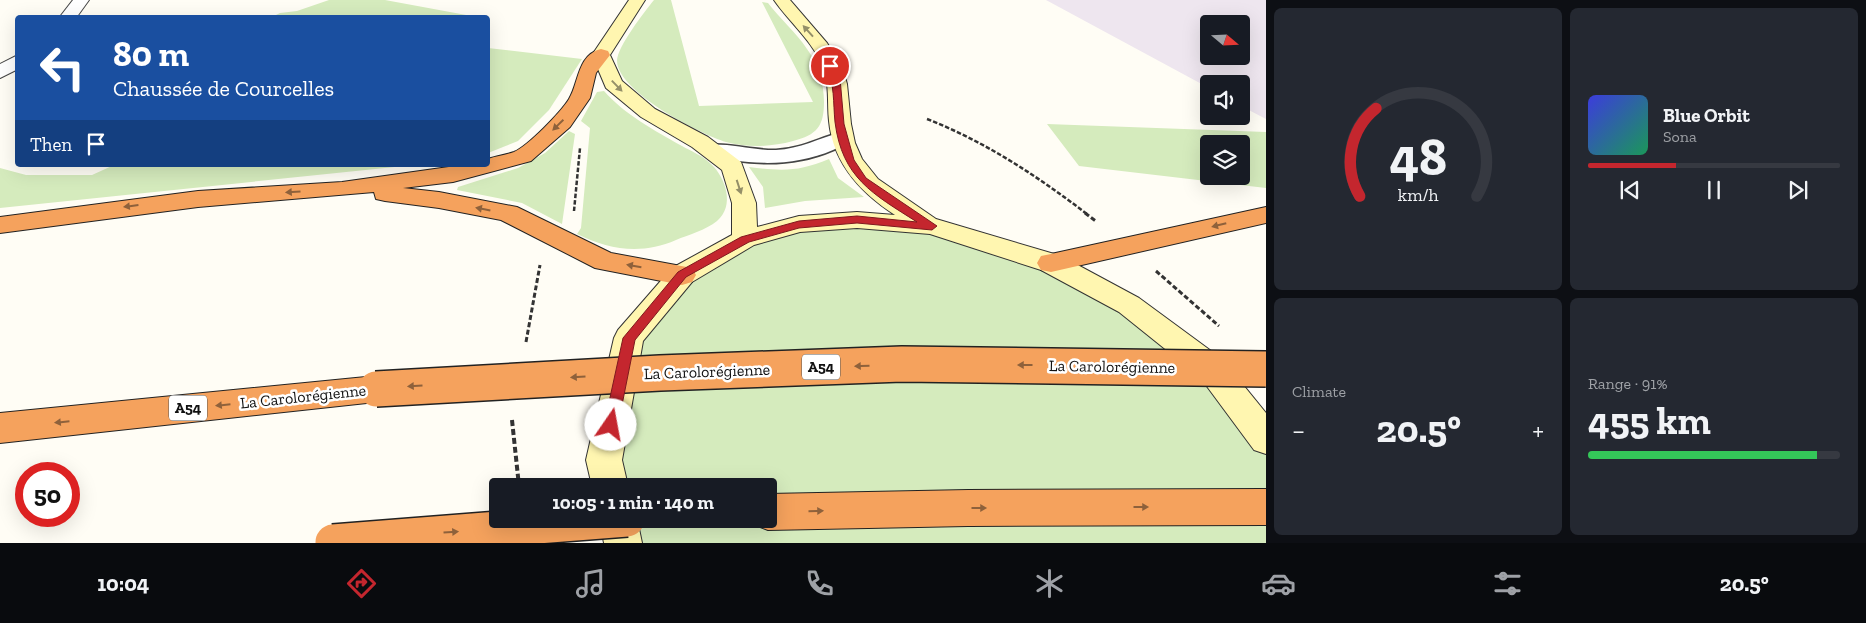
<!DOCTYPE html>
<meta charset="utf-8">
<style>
:root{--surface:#171b24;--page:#242831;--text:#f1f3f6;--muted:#9ea1a6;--line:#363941;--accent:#c4262e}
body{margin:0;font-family:"Zilla Slab",serif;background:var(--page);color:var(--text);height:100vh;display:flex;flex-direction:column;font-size:19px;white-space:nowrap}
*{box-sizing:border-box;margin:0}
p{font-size:16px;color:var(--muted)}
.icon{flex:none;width:28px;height:28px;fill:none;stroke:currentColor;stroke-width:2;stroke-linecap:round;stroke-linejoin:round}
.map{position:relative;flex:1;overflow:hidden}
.sheet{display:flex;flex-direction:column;gap:8px;padding:8px;background:#0d0f14;width:600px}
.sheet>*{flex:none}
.hud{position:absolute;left:15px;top:15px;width:475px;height:152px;border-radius:5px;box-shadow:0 5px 20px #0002;background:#1a4fa0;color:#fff;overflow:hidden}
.needle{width:32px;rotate:109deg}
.controls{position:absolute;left:1200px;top:15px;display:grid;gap:10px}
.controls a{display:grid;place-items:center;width:50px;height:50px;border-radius:5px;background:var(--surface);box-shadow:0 5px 20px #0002;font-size:25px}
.speed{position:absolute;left:15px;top:462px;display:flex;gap:10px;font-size:25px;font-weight:700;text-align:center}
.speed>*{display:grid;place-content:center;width:65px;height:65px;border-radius:50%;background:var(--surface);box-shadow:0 5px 20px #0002;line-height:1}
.speed .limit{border:8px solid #d22;background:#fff;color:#111}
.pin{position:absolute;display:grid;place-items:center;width:42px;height:42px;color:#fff;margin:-21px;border:2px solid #fff;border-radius:50%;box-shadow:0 1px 5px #0007}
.me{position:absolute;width:55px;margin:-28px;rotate:12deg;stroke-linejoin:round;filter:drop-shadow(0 0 4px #0008)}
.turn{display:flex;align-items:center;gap:18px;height:105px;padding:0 15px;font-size:22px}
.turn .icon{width:65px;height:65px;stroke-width:2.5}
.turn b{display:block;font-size:35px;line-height:42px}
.then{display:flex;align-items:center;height:48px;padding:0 15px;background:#0003;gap:10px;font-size:19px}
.big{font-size:38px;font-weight:700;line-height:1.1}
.sheet .card{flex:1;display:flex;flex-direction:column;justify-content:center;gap:8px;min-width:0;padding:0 18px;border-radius:8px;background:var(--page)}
.sheet .dial{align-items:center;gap:0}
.dial svg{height:130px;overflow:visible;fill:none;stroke:var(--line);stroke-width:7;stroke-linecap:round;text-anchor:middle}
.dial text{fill:var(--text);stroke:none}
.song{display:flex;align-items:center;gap:15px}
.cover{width:60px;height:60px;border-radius:8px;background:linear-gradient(135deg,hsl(240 70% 55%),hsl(150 70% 35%))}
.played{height:5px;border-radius:2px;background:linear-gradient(90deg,var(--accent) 35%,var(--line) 35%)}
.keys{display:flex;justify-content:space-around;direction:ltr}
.heat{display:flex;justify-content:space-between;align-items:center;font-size:28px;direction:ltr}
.charge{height:8px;border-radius:4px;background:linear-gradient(90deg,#34c759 91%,var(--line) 0)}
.sheet .tiles{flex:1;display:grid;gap:8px;grid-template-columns:repeat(2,1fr)}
.trip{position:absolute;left:489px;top:478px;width:288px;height:50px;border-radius:5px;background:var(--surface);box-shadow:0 5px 20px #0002;font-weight:700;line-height:50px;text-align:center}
.tabs{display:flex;height:80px;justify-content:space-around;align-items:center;background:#090b0e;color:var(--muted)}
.tabs .icon{width:35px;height:35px}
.tabs .on{color:var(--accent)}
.tabs b{font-size:22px;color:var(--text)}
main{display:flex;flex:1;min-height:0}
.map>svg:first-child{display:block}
.industrial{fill:#eee6ef;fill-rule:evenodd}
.green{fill:#d5ebbd;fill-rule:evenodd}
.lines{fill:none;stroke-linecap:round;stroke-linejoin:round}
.lane-casing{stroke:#444;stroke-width:3}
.street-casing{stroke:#444;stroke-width:2}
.secondary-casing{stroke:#333;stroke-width:2}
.highway-casing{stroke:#222;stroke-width:2}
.path-far2{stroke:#333;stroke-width:2.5;stroke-dasharray:4.5 2;stroke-linecap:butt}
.path-far1{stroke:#333;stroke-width:3;stroke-dasharray:5 2.5;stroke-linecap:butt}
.path{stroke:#333;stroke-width:4;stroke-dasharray:6 3;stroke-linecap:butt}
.lane{fill:#fff;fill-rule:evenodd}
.street{fill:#fff;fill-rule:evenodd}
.secondary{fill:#fff6b0;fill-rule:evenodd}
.highway{fill:#f5a25d;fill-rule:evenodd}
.highway-bridge-casing{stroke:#222;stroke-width:38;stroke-linecap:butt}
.highway-bridge{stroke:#f5a25d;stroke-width:35}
.oneway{fill:#948f68}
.oneway2{fill:#8e613b}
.route{fill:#c4262e;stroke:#7f191e}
.labels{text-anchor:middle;stroke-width:5;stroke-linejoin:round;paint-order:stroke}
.shield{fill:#fff;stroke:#585858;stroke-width:1}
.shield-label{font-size:15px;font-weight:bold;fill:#111}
.street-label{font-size:16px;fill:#111;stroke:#fff}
</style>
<main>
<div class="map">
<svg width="1266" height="543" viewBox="0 0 1266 543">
<rect width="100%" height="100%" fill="#fffdf5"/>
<!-- industrial -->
<path class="industrial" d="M1046,0h220v119l-25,-13v-22h-32v4zM1209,24h32v32h-32z"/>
<!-- green -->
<g class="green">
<polygon points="329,0 385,0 477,17 272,17 280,13 297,11"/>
<path d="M654,0h17l28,106 114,-4 -51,-100 6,1c12,16 28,29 39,46 11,15 17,34 17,53 0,24 -7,33 -31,39 -22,6 -45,7 -67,1 -26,-8 -108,-50 -109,-81 0,-14 28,-50 37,-61z"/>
<polygon points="488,48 582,59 549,110 518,141 488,153"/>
<path d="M604,91c20,23 51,40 78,55 9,5 21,10 29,18 15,14 24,42 6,57 -11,9 -29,14 -41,19 -34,15 -67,10 -99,-6l4,-6 9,-100 -9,-7 16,-29z"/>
<path d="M1047,124l219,8v56l-187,-22zM1209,144h32v32h-32z"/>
<polygon points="569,131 575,134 562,224 522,203 457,190 458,187 518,168 545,153"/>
<path d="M829,159l9,19 26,19 -59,4 -40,7 -2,-21 -14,-20c33,4 49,5 80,-8z"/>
<polygon points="114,165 414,165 0,208 0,168 26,175 92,175"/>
<polygon points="799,224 932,226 1129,305 1266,439 1266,543 623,543 618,519 768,519 768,486 610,486 604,460 629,338 682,275"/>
</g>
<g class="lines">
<!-- lane casing -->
<g class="lane-casing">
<path id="lane" d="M842,132l7,2 3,4c-4,6 -12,9 -19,12 -41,18 -88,15 -130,4l-3,-4 3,-4c18,-5 51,5 73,4 24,-1 43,-12 66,-18z"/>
</g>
<!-- street casing -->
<g class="street-casing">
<g id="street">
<polygon points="73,0 89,0 76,18 59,18"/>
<polygon points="18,55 18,69 0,78 0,64"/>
</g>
</g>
<!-- secondary casing -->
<g class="secondary-casing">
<g id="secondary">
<path d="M629,0h16l-35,55 12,26 33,28 53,28 33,25 15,41 1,24 42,-11 58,-4 38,3c-34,-22 -62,-51 -66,-94 -2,-18 1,-35 -6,-53 -9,-26 -34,-46 -49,-68h16l37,43 15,24 5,17 4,40 4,19 7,16 16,20 58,40 125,37 78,42 83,61 44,54v41l-12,-4 -54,-73 -81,-65 -78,-42 -111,-36 -73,-6 -57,4 -46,13 -62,37 -49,59 -21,119 6,26h-36l-6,-26 28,-122 4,-8 54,-62 60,-33v-32l-10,-33 -30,-23 -51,-30 -35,-29 -14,-33z"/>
<polygon points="599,519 637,519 642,543 604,543"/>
</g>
</g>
<!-- highway casing -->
<g class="highway-casing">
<g id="highway">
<path d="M601,49l7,2 2,4 -14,18 -6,25 -20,29 -39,34 -78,21 -50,6 36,4 78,15 94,46 81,15 4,7 -4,7 -10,3 -77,-15 -10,-2 -94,-48 -62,-12 -54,-7 -9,-2 -2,-7 -176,15 -198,26v-16l198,-26 144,-9 121,-17h25v-6c8,-3 18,-4 26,-7 14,-6 47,-40 55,-53 10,-16 8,-44 32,-50z"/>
<polygon points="1266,207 1266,223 1051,272 1041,270 1037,263 1041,256 1051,254"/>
<polygon points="376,376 387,380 392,389 387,398 376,402 0,443 0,413"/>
<polygon points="1266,489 1266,525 968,526 768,530 755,525 752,519 768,519 768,494 968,490"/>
</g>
</g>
<!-- path-far2 -->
<g class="path-far2">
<path d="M927,119c59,23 110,57 160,95"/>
<polyline points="574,211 580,148"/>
</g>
<!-- path-far1 -->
<g class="path-far1">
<polyline points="1085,213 1097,222"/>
<polyline points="1156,271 1219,326"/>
<polyline points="526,342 540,265"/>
</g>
<!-- path -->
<polyline class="path" points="512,420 519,486"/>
<!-- lane -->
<use href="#lane" class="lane"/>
<!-- street -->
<use href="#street" class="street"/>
<!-- secondary -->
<use href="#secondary" class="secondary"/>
<!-- highway -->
<use href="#highway" class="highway"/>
<!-- highway-bridge casing -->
<g class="highway-bridge-casing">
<g id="highway-bridge">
<polyline points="376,389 660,373 902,364 1266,369"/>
<polyline points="333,542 627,519"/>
</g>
</g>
<!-- highway-bridge -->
<use href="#highway-bridge" class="highway-bridge"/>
</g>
<!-- one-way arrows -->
<defs><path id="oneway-solid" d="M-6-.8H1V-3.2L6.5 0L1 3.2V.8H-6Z" transform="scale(1.25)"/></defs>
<g class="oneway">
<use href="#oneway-solid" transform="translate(808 31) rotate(-132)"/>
<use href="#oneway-solid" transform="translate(617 86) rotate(46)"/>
<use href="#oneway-solid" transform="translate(739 187) rotate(72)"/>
</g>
<g class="oneway2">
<use href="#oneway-solid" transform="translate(558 125) rotate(136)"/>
<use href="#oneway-solid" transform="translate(293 192) rotate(176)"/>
<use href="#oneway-solid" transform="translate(131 206) rotate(173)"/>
<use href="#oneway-solid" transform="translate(483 209) rotate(-169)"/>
<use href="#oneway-solid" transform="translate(1219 225) rotate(166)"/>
<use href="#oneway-solid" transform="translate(634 266) rotate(-170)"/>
<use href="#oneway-solid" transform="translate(1025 365) rotate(-180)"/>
<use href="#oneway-solid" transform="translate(862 366) rotate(178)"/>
<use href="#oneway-solid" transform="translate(578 377) rotate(177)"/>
<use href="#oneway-solid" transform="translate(415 386) rotate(177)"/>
<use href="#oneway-solid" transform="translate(223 405) rotate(174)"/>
<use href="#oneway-solid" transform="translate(62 422) rotate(174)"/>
<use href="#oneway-solid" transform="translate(1141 507)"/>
<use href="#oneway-solid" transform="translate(979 508)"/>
<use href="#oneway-solid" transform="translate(816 511) rotate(-1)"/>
<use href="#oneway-solid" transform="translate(451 532) rotate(-4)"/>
</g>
<!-- route -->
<path class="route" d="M830,64h3l7,14 4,46 10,36 12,18 71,48 -5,4 -75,-7 -58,5 -50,14 -63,35 -51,63 -17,85 -2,4 -5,2 -5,-2 -2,-4 19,-87 55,-66 63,-35 58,-16 58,-5 60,6c-44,-28 -75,-44 -82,-100 -2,-19 0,-38 -9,-56z"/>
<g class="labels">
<!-- shield labels -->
<g class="shield">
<rect x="802" y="354.5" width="38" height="25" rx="4"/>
<rect x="169" y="395.5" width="38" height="25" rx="4"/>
</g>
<g class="shield-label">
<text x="821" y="372">A54</text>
<text x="188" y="413">A54</text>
</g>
<!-- street labels -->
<g class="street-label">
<text transform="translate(1112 366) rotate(1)" y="6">La Carolorégienne</text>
<text transform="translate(707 371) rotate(-2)" y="6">La Carolorégienne</text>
<text transform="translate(303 396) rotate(-6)" y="6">La Carolorégienne</text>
</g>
</g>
</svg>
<div class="controls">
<a><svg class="needle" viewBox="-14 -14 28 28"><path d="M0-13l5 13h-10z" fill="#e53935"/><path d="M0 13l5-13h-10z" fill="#9ea1a6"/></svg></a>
<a><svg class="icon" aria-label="sound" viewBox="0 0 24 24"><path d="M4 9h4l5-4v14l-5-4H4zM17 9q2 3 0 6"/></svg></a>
<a><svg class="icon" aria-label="layers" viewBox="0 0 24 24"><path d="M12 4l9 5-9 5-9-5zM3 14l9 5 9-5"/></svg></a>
</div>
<div class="speed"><div class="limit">50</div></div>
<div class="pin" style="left:830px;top:66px;background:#d93025"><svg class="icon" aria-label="arrive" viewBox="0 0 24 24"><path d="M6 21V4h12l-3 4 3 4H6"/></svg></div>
<svg class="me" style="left:611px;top:425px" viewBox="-20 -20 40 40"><circle r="19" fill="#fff"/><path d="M0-13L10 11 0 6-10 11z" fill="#c4262e"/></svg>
<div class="trip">10:05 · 1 min · 140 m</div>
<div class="hud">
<div class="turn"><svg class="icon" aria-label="left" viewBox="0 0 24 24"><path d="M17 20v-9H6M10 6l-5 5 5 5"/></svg><div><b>80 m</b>Chaussée de Courcelles</div></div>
<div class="then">Then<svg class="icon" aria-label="arrive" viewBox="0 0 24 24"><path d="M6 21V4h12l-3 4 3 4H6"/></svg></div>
</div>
</div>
<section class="sheet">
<div class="tiles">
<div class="card dial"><svg viewBox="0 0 100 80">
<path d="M14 69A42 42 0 1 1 86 69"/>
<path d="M14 69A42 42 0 0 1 24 15" stroke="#c4262e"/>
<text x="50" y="56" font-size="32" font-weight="700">48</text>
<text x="50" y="72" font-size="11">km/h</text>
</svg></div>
<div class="card">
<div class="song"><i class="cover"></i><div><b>Blue Orbit</b><p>Sona</p></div></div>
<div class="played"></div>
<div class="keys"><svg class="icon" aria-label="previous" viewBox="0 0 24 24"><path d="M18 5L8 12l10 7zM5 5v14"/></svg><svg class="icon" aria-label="pause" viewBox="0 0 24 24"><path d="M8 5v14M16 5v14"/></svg><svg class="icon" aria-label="next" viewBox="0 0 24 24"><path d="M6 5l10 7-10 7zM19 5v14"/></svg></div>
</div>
<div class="card"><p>Climate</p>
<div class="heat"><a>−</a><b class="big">20.5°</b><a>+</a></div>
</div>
<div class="card"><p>Range · 91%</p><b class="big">455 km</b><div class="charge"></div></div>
</div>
</section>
</main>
<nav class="tabs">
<b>10:04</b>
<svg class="icon on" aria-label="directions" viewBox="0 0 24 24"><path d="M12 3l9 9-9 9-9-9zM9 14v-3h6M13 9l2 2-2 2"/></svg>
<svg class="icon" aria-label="music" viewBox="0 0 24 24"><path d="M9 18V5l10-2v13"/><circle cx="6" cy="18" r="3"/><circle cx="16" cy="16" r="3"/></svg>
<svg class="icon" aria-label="phone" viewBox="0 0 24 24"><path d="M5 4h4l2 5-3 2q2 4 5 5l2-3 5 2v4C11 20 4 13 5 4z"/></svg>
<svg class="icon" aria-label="climate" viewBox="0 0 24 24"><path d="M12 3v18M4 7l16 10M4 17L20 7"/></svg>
<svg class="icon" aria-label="car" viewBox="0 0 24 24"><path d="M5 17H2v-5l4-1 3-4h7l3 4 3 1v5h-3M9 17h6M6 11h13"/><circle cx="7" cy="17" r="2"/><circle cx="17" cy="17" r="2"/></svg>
<svg class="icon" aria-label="filters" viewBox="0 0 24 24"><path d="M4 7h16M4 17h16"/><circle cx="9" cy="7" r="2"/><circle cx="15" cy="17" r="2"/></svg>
<b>20.5°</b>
</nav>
